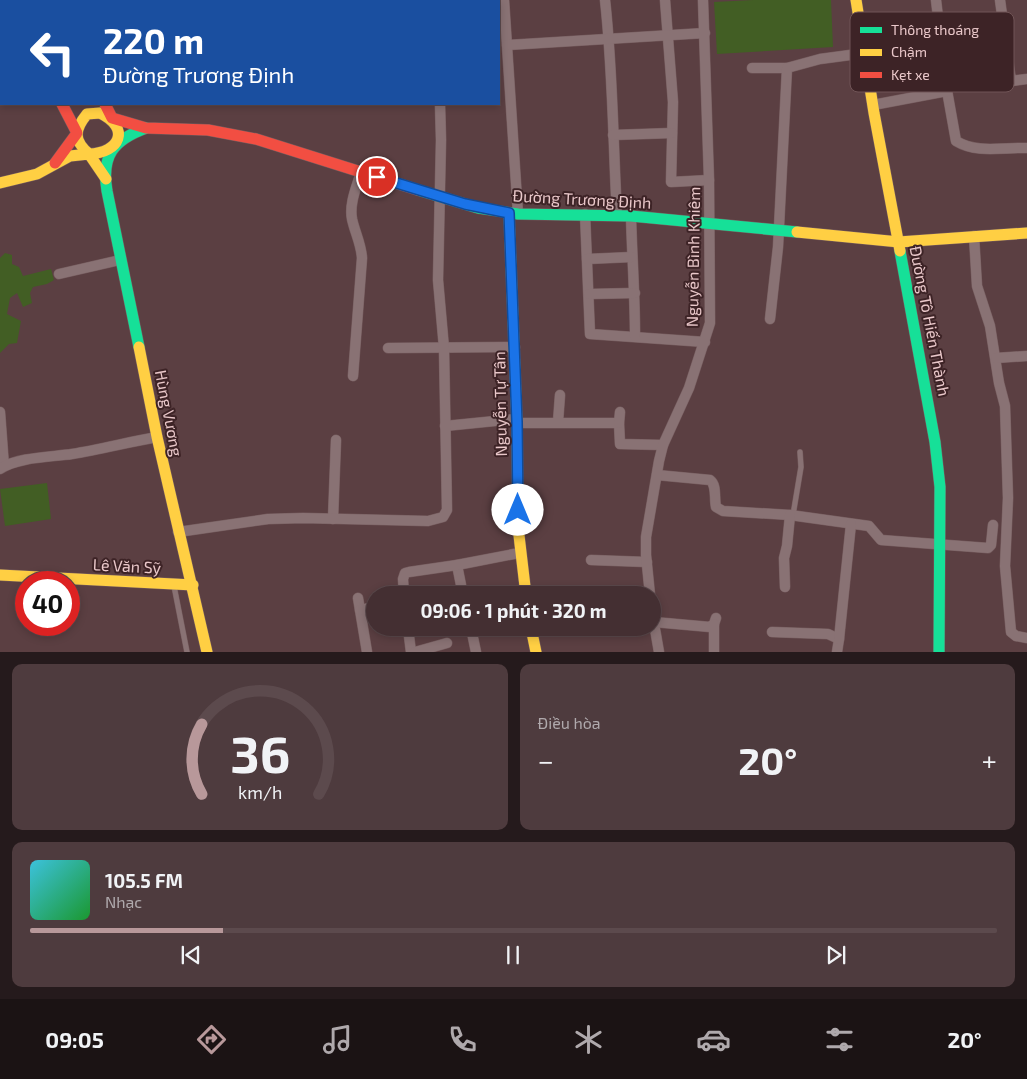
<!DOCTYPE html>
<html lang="vi">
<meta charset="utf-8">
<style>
:root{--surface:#442f32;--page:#4e3b3e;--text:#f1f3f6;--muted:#afa9ac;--line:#5c4a4d;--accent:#b8989a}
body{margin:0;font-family:"Exo 2",sans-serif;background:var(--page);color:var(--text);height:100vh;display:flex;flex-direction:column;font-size:19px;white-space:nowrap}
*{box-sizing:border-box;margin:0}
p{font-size:16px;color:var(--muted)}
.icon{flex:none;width:28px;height:28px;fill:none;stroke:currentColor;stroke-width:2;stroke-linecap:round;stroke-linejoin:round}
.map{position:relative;height:652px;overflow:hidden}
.drawer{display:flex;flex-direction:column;gap:12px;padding:12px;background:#251a1c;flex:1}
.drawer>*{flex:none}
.banner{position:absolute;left:0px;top:0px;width:500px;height:105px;box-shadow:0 2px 8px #0003,0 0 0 1px var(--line);background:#1a4fa0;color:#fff;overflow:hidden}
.speed{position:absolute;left:15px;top:571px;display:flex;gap:10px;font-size:25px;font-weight:700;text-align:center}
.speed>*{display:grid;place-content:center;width:65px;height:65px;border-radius:50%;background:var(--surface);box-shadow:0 2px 8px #0003,0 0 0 1px var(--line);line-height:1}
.speed .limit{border:8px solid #d22;background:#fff;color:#111}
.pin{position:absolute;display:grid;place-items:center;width:42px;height:42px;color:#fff;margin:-21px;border:2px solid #fff;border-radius:50%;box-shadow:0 1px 5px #0007}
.me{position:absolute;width:55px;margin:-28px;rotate:0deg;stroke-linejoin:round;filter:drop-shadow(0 0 4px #0008)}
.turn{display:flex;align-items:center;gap:18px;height:105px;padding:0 20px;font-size:22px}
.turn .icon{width:65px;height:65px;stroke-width:2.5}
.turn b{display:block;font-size:35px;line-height:42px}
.big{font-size:38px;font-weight:700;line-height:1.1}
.drawer .widget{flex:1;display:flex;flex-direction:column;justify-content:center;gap:8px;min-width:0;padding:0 18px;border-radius:10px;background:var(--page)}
.drawer .dial{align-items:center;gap:0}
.dial svg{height:130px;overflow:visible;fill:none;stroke:var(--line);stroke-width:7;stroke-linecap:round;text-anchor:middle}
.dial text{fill:var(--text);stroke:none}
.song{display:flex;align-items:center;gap:15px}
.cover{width:60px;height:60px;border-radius:8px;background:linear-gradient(135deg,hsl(190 70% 55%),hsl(130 70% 35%))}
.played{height:5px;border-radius:2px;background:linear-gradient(90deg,var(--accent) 20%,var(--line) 20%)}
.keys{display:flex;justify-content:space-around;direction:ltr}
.heat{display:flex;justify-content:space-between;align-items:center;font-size:28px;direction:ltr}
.drawer .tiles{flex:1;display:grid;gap:12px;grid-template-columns:1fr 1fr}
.widget:last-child{grid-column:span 2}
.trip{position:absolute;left:366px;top:586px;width:295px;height:50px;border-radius:25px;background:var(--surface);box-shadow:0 2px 8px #0003,0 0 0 1px var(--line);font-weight:700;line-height:50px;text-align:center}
.tabs{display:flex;height:80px;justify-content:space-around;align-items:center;background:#1b1314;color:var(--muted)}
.tabs .icon{width:35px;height:35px}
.tabs .selected{color:var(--accent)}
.tabs b{font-size:22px;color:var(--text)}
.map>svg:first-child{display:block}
.green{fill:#425e24}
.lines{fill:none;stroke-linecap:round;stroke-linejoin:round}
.lane-casing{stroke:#765d5f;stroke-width:6}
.street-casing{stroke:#765d5f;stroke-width:11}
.fast-casing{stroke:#765d5f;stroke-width:12}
.slow-casing{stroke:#765d5f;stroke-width:12}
.jam-casing{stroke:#765d5f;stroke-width:12}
.lane{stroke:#897274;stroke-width:5}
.street{stroke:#897274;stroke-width:10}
.fast{stroke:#16e098;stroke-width:11}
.slow{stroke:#ffcf43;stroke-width:11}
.jam{stroke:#f24e42;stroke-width:11}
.route-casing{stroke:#114b97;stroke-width:12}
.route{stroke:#1a73e8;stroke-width:9}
.labels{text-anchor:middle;stroke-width:4;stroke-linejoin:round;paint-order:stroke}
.street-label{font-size:16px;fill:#eac8ca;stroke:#3d2326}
.key{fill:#3d2326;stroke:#715557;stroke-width:1}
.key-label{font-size:14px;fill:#eac8ca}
</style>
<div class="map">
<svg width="1027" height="652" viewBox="0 0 1027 652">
<rect width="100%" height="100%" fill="#5b3f42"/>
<!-- green -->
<g class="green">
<polygon points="753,0 831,0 833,47 717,54 714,2"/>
<polygon points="5,253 12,255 12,264 19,267 23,276 51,269 54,280 47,284 33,287 30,293 32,303 23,307 17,293 10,298 7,314 21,321 17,343 9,344 0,353 0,258"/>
<polygon points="47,483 51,519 5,526 0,489"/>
</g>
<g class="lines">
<!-- lane casing -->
<g class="lane-casing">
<g id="lane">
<polyline points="793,515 801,467 800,452"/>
<polyline points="174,586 187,652"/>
</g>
</g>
<!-- street casing -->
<g class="street-casing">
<g id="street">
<polyline points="167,0 167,1"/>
<polyline points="431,0 431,1"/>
<polyline points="504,0 518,214"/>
<path d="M605,0c8,71 8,144 12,215"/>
<polyline points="665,0 673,102 671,182 709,180"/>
<path d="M936,0l10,85 10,56c21,13 47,6 71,7"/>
<polyline points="1000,0 1011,81 1027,79"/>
<polyline points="507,45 705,33"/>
<polyline points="752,68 787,68"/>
<polyline points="946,85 1011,81"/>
<polyline points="873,105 947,91"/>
<polyline points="613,135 672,133"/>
<polyline points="585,214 590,334 705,342"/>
<path d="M631,216c1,40 4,80 4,120"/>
<polyline points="974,236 977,286 990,326 999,383 1005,406 1008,498 1005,566 1011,632 1016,636 1027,638"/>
<polyline points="587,259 632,257"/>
<polyline points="59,274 120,260"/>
<polyline points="589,294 635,293"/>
<polyline points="770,319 778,247 787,68 820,59 865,53"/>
<polyline points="388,348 515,347"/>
<polyline points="996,358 1027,356"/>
<path d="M353,376l9,-118c-1,-15 -7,-25 -10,-39 -3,-16 5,-33 9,-47"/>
<polyline points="0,412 4,466"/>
<polyline points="558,422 560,395"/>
<polyline points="517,423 619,423 620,444 663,445"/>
<polyline points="619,423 620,412"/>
<polyline points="445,426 516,419"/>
<path d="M0,469c17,-12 52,-12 72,-15 29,-5 57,-12 85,-17"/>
<path d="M657,475l53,5c7,5 4,18 6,27l7,4 67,4 79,11 12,14 107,8 3,-3 2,-20"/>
<polyline points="333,519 336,440"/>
<polyline points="178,532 268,519 303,518 428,521 443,517 447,510 444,348 438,280 441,140 440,104"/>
<polyline points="591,560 647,562"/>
<polyline points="457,565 463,595"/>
<polyline points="785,587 784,558 787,546 790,515"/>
<polyline points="404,595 403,579 405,573 409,572 457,565 519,553"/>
<polyline points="650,595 646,555 646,537 659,461 663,445 689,388 710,323 709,180 703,0"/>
<polyline points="358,598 367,652"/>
<polyline points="360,610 375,607"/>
<polyline points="652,612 659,652"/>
<polyline points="654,622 710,627 714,624 716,618"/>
<polyline points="408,628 411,652"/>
<polyline points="471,628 476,652"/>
<polyline points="772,632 828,634 839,639 837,652"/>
<polyline points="839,639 851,524"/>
<polyline points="415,652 447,643"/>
<polyline points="714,652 714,624"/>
</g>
</g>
<!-- fast casing -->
<g class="fast-casing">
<g id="fast">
<polyline points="418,190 478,208 518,214 631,216 797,232"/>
<polyline points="900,251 935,442 940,487 939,652"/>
<path d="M139,347l-32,-156c-6,-35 6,-51 39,-63"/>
</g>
</g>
<!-- slow casing -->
<g class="slow-casing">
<g id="slow">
<polyline points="101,0 101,1"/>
<polyline points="856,0 874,113 900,251"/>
<polyline points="0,13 1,15"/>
<path d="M100,113c31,15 20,40 -11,41 -16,-14 -15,-24 -2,-40z"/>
<polyline points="0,183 37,174 70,156 89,154 106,179"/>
<polyline points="509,213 517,423 518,527 526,595"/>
<polyline points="797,232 899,242 1027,233"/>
<polyline points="139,347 157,437 207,652"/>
<polyline points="0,575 193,585"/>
<polyline points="531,628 536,652"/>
</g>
</g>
<!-- jam casing -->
<g class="jam-casing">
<g id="jam">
<polyline points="105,104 112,118 146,128 208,130 256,139 418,190"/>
<polyline points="55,163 77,133 62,104"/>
</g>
</g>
<!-- lane -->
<use href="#lane" class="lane"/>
<!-- street -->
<use href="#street" class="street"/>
<!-- fast -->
<use href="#fast" class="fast"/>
<!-- slow -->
<use href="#slow" class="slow"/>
<!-- jam -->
<use href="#jam" class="jam"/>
</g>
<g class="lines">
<!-- route casing -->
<g class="route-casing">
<polyline id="route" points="377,177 465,204 509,213 517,422 518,510"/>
</g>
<!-- route -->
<use href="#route" class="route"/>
</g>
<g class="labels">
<!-- street labels -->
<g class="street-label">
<text transform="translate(582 199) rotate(3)" y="6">Đường Trương Định</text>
<text transform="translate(693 257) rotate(-89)" y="6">Nguyễn Bình Khiêm</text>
<text transform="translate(930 321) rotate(79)" y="6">Đường Tô Hiến Thành</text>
<text transform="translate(500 404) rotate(-91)" y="6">Nguyễn Tự Tân</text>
<text transform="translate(169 413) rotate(79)" y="6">Hùng Vương</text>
<text transform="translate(127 566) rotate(3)" y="6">Lê Văn Sỹ</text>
</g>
</g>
<!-- legend -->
<rect x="850" y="12" width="164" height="80" rx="8" class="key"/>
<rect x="860" y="27" width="22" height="6" fill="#16e098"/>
<rect x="860" y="49" width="22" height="7" fill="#ffcf43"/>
<rect x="860" y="72" width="22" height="6" fill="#f24e42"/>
<g class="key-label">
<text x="891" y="35">Thông thoáng</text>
<text x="891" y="57">Chậm</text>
<text x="891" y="80">Kẹt xe</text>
</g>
</svg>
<div class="speed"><div class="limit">40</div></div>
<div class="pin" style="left:377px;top:177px;background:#d93025"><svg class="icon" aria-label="arrive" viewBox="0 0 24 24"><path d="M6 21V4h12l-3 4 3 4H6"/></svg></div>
<svg class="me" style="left:518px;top:510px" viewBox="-20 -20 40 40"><circle r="19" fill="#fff"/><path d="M0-13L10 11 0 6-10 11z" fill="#1a73e8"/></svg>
<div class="trip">09:06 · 1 phút · 320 m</div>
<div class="banner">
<div class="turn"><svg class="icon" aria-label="left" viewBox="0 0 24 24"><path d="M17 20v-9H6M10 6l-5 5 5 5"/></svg><div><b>220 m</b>Đường Trương Định</div></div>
</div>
</div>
<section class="drawer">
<div class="tiles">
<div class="widget dial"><svg viewBox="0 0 100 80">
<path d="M14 69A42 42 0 1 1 86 69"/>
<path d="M14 69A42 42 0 0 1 14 26" stroke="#b8989a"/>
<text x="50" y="56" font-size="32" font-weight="700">36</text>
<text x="50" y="72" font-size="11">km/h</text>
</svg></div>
<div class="widget"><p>Điều hòa</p>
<div class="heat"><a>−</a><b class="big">20°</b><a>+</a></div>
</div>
<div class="widget">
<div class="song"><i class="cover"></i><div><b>105.5 FM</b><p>Nhạc</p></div></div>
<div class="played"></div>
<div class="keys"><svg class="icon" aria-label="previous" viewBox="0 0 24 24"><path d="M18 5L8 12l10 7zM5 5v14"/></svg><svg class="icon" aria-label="pause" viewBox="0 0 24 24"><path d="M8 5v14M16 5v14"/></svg><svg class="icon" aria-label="next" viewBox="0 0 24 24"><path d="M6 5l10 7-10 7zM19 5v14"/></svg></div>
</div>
</div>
</section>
<nav class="tabs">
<b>09:05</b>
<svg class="icon selected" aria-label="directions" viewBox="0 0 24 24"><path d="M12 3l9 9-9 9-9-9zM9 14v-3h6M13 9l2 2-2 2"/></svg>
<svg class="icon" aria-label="music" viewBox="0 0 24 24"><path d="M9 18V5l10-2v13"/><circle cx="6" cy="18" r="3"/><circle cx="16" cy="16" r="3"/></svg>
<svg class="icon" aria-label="phone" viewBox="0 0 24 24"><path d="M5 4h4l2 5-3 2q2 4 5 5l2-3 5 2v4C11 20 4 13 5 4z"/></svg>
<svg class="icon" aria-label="climate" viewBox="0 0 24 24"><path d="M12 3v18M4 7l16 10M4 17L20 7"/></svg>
<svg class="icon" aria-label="car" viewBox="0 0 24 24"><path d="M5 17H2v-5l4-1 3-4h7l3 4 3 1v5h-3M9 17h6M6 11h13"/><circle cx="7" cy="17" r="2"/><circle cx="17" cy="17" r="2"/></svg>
<svg class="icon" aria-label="filters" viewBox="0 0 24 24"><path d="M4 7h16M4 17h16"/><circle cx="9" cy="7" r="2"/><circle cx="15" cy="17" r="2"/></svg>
<b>20°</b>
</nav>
